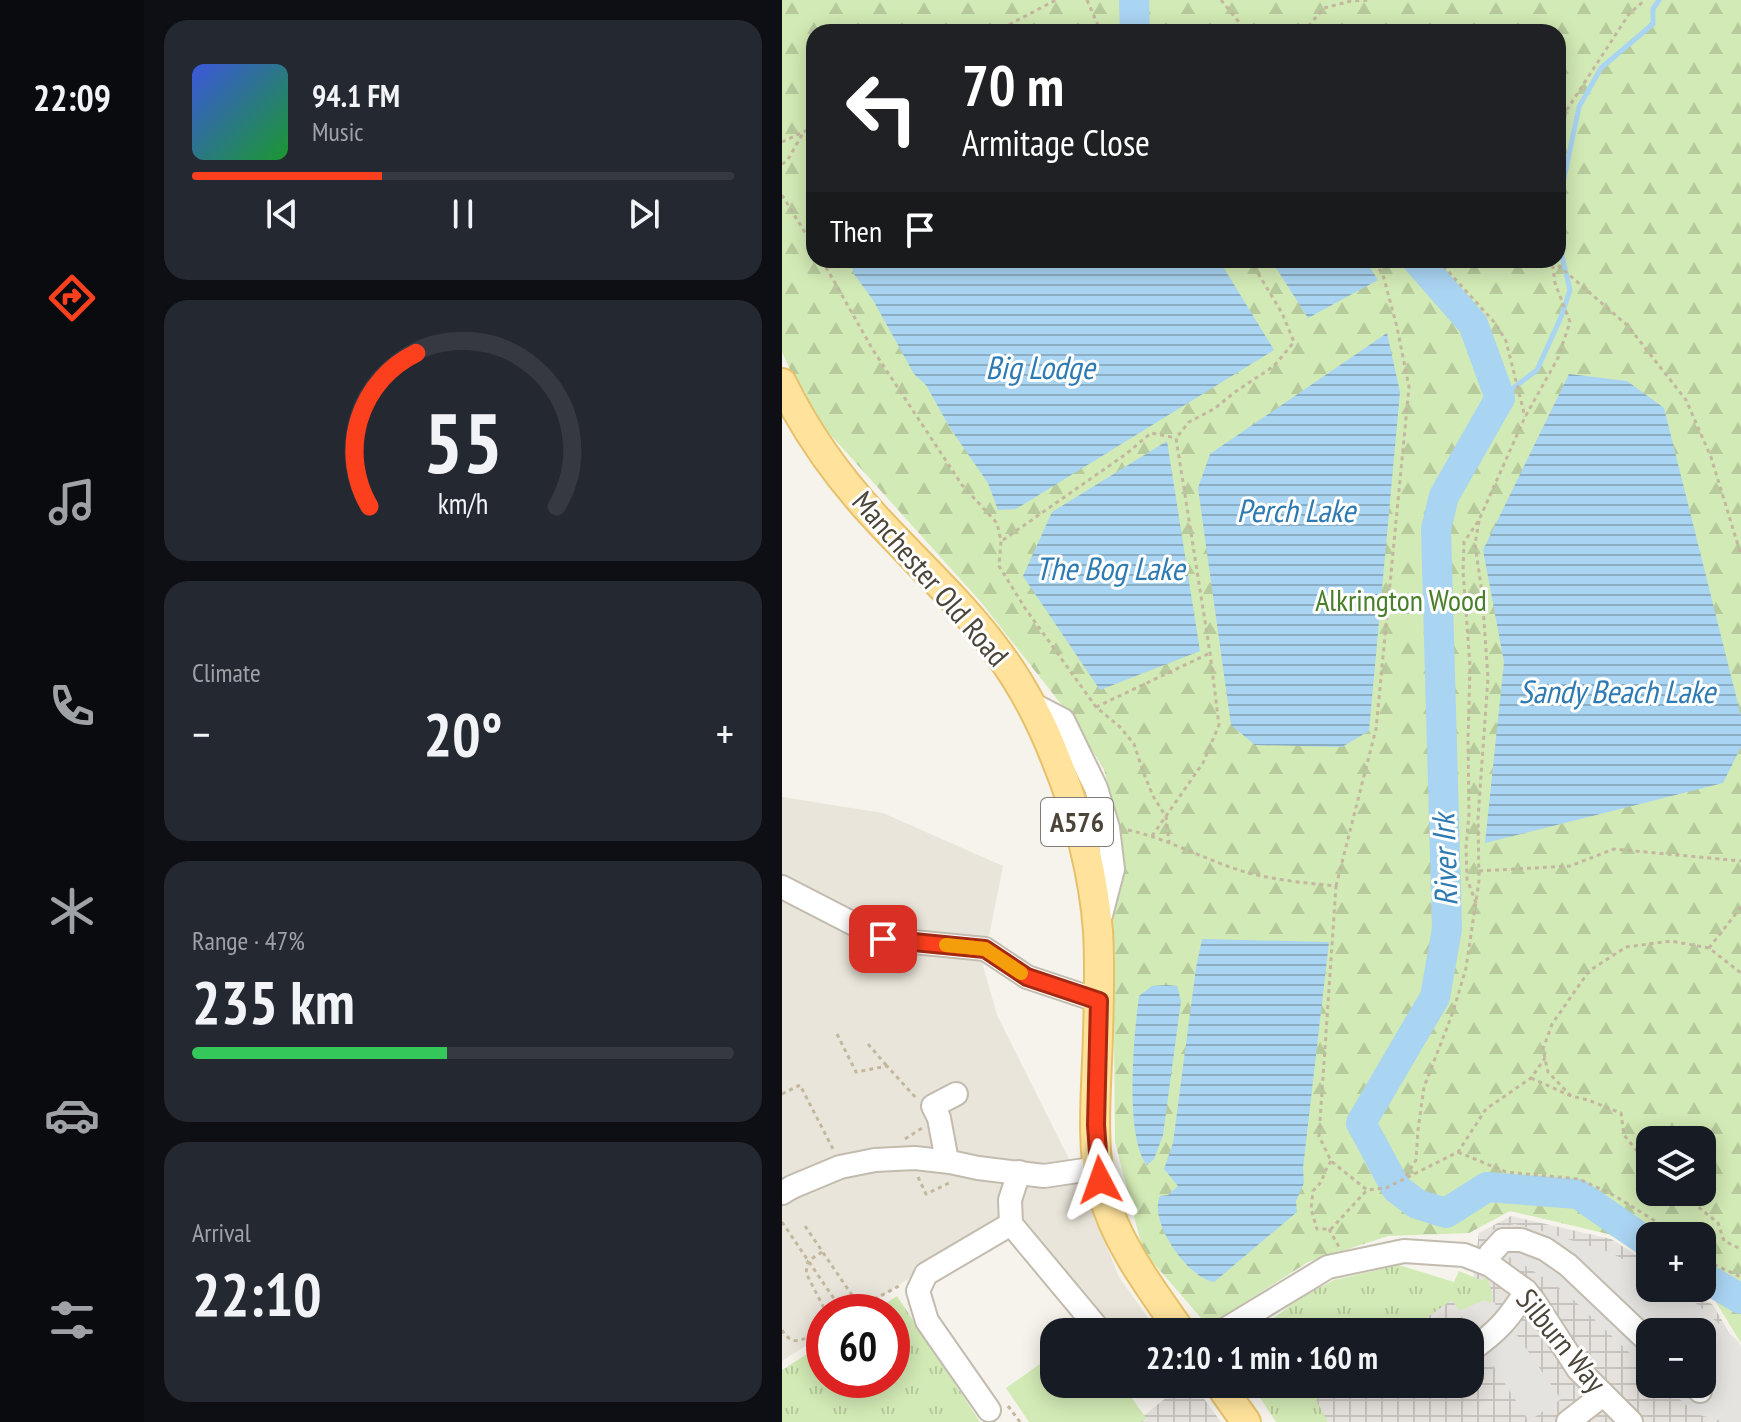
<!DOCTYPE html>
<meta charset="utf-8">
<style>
:root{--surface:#171b24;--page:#242831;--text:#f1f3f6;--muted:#9ea1a6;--line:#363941;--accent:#fc3f1d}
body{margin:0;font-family:"PT Sans Narrow",sans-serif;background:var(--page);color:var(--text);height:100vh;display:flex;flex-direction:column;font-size:30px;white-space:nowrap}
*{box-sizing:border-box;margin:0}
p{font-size:26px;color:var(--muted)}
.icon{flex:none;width:44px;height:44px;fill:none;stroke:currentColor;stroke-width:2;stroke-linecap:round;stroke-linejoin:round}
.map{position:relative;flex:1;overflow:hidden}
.side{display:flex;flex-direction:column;gap:20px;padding:20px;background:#0d0f14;width:638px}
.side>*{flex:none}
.top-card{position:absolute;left:24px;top:24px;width:760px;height:244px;border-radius:24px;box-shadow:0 4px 20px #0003;background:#202124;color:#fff;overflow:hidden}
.tools{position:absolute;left:854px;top:1126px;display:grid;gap:16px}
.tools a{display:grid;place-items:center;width:80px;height:80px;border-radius:16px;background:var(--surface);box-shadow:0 4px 20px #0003;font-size:40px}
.speed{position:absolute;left:24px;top:1294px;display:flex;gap:16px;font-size:40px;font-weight:700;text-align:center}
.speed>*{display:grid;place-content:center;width:104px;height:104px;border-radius:50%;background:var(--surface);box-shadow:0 4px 20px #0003;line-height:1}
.speed .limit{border:12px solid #d22;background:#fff;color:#111}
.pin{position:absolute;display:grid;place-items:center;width:68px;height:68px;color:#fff;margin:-34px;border-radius:16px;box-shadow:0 4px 12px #0006}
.me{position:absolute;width:88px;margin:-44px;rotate:356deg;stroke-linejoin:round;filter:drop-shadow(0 0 6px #0008)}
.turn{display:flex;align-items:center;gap:28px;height:168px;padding:0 24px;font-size:36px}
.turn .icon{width:104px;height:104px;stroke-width:2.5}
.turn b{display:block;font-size:56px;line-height:68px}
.then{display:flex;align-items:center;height:76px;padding:0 24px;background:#0003;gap:16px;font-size:30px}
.big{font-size:60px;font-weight:800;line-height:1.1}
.side .widget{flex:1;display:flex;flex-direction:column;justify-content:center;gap:12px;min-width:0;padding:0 28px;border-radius:24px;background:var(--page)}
.side .dial{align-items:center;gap:0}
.dial svg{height:208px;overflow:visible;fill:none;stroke:var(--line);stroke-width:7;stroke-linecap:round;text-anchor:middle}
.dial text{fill:var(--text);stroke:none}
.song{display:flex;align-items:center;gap:24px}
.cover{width:96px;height:96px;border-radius:12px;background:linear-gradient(135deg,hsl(230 70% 55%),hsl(130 70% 35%))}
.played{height:8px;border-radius:4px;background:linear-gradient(90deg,var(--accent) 35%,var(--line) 35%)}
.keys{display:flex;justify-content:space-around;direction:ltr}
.heat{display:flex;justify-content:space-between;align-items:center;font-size:44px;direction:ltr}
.charge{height:12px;border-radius:6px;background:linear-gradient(90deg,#34c759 47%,var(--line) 0)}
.trip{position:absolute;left:258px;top:1318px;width:444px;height:80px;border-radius:24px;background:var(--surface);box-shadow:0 4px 20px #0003;font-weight:800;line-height:80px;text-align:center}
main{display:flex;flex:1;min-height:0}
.tabs{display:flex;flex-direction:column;width:144px;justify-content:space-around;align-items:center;background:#090b0e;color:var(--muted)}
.tabs .icon{width:56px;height:56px}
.tabs .active{color:var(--accent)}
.tabs b{font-size:36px;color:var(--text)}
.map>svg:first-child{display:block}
.residential{fill:#eae5da}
.industrial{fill:url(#industrial-grid);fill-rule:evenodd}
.grass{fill:url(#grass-tufts)}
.forest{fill:url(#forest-firs);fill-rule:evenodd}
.pitch{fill:#d2eab5}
.parking{fill:#e5e3e0}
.water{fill:url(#water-rules)}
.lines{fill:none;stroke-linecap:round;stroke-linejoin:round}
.stream{stroke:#a9d4f2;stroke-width:5}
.river{stroke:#a9d4f2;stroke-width:30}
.minor-casing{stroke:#c2bbae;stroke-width:26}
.major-casing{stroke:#e6c16a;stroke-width:32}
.path{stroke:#c4b79f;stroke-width:3;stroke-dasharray:4 4;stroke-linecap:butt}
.minor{stroke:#fff;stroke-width:22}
.major{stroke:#ffe39c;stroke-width:28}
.route-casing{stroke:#a42913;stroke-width:20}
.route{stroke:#fc3f1d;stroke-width:14}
.slow{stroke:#f59e0b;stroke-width:14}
.labels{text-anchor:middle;stroke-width:6;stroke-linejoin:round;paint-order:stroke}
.shield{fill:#fff;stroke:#817c74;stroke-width:2}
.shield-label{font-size:28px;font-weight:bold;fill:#4b4439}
.street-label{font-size:30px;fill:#4b4439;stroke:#fff}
.park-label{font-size:30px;fill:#4a7f2a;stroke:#fff}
.water-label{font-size:32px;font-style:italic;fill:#2e7ab2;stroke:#fff}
</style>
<main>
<nav class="tabs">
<b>22:09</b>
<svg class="icon active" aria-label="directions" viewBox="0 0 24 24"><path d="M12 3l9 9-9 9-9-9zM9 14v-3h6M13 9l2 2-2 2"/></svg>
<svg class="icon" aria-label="music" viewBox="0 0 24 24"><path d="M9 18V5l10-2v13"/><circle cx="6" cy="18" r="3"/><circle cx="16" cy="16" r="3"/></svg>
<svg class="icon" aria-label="phone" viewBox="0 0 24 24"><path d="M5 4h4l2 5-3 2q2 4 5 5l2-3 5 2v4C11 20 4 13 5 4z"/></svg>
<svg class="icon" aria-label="climate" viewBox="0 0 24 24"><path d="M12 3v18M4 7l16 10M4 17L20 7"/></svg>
<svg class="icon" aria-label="car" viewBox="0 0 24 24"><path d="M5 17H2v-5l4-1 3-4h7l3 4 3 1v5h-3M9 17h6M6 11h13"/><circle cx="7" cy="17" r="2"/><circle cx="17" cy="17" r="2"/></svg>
<svg class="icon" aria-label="filters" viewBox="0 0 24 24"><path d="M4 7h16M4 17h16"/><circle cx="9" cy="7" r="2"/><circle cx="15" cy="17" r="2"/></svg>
</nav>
<section class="side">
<div class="widget">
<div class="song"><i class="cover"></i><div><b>94.1 FM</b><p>Music</p></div></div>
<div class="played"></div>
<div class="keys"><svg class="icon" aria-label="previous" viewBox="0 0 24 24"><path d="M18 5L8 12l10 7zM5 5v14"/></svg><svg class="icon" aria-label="pause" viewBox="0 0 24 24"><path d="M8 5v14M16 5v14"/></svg><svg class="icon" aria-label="next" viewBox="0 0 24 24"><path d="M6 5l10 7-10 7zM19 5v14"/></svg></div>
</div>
<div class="widget dial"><svg viewBox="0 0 100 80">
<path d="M14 69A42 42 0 1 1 86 69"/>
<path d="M14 69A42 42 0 0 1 32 10" stroke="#fc3f1d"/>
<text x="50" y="56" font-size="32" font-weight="700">55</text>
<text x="50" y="72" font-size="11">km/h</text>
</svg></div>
<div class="widget"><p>Climate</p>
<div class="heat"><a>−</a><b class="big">20°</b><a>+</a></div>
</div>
<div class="widget"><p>Range · 47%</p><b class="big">235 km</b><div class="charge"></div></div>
<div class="widget"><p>Arrival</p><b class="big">22:10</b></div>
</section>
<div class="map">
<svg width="959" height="1422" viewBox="0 0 959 1422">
<defs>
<pattern id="industrial-grid" width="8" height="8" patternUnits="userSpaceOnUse" patternTransform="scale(2)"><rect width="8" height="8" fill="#e6e2dd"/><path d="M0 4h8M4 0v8" fill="none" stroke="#c7c3be"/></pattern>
<pattern id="grass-tufts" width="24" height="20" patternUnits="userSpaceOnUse" patternTransform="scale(2)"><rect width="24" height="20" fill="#d2eab5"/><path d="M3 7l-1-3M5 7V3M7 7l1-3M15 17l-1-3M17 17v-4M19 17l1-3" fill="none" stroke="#b6ca9c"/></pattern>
<pattern id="forest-firs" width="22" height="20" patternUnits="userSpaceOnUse" patternTransform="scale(2)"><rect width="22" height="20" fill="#d2eab5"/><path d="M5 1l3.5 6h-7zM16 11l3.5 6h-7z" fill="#b6ca9c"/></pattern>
<pattern id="water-rules" width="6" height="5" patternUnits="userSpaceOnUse" patternTransform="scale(2)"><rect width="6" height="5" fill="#a9d4f2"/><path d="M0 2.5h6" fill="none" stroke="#8caec5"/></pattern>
</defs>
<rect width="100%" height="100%" fill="#f6f3ec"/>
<!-- residential -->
<polygon class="residential" points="0,797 101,813 221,866 201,966 215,1015 301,1187 337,1277 367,1319 354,1332 310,1332 227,1232 126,1279 76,1312 42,1312 42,1334 0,1361"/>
<!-- industrial -->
<g class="industrial">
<path d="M729,1216l100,23 39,25v24h37l26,17 28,48v69h-462l52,-38h139v-52h-67l70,-52 6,-47zM868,1332h52v52h-52z"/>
<polygon points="401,1384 411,1384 439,1422 354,1422"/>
</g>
<!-- grass -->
<g class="grass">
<path d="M617,1265l55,17 5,-11 22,9 6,-2c11,24 2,32 -15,50l-20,-28 -46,32h-151l48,-36 31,-16z"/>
<polygon points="115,1296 198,1422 0,1422 0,1370 42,1343 42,1380 110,1380 110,1312 91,1312"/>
<polygon points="469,1384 555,1384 534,1400 546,1422 494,1422"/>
</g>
<!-- forest -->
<path class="forest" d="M0,0h959v1343l-27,-44 -18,-11h6v-52h-52v24l-42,-26 -98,-23 -41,22 -81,3 -80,26 -100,64 -65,-75 -28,-109 -2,-229 11,-45 -3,-37 -17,-62 -36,-56 -88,-112 -171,-190 -27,-59zM32,32h744v228h-744zM868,1140h52v52h-52z"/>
<!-- pitch -->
<polygon class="pitch" points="272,1354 272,1384 340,1384 364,1418 359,1422 247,1422 224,1388"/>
<!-- parking -->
<g class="parking">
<polygon points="733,1224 763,1232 827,1252 868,1273 868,1288 897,1288 956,1341 959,1347 959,1422 944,1422 914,1414 881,1384 920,1384 920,1332 868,1332 868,1372 782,1291 731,1258 694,1252 712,1229"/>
<polygon points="703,1300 708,1303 712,1302 779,1399 747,1421 676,1311"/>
</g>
<!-- water -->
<g class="water">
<polygon points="68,260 437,260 492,350 234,509 216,510 206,483 168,428 144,385 132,374 91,300 72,274"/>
<polygon points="489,260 583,260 596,280 526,318"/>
<polygon points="605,333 618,392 587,731 560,747 473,745 449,725 416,488 428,454"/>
<polygon points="787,374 845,381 882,408 959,716 959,747 941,783 703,843 722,662 701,550"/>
<polygon points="385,441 418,651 318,690 241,576 270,512"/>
<path d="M420,939l127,3 -26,226 1,15 -8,18 1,11 -83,70c-26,-4 -66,-60 -54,-86l8,-1 10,-9 -14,-17 9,-26 23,-175z"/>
<path d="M385,985l10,1 4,15 -18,134 -9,24 -7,6c-23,-27 -13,-133 -8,-169l13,-10z"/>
</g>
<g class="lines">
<!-- stream -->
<polyline class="stream" points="718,398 755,370 779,317 788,290 780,256 781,183 797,107 819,68 871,24 871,9 877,0"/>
<!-- river -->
<g class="river">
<polyline points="352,0 353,32"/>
<polyline points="635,260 691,324 718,398 662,496 654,529 665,929 653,997 579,1123 614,1188 635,1204 664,1213 705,1187 796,1194 868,1244"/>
<polyline points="920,1276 959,1299"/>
</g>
<!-- minor casing -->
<g class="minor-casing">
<g id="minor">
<polyline points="248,703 281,720 314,788 326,828 331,869 319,915"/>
<polyline points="0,887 101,939 203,949 245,977 317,1001"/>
<polyline points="165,1161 157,1118 151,1106 174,1094"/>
<polyline points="0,1193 10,1187 58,1167 93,1160 133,1158 168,1162 196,1168 262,1176 316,1168"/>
<polyline points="229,1224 319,1332"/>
<polyline points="708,1265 708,1254 721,1240 739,1240 763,1249 786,1265 868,1343"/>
<polyline points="439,1332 546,1267 622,1251 682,1255 708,1265 744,1291 752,1301 796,1369 849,1422"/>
<path d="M688,1351c27,-19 39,-32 56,-60"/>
<polyline points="911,1384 918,1391"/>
<polyline points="207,1410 145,1321 136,1291 144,1274 229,1224 228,1200 237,1172"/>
<polyline points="786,1422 821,1395"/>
</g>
</g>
<!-- major casing -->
<g class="major-casing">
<g id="major">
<path d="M0,383c24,49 56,94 93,134 40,44 86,85 122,134 25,33 45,72 60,111 21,51 37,114 41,169 2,34 1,69 0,103 -1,48 -8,110 4,157 15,54 48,96 79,141"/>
<polyline points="437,1384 464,1422"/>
</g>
</g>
<!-- path -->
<g class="path">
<polyline points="305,0 319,32"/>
<polyline points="439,0 465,32"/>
<polyline points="213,32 274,0"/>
<polyline points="521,32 542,8 569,1 588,0"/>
<polyline points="0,142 32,127"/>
<polyline points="776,149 784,111 847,14 863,0"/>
<polyline points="0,164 5,161 21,133"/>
<polyline points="0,195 32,247"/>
<polyline points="40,260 91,350 180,485 215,523 219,541 217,566 243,608 314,707 338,727 352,744 362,774 371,796 384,817 387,842"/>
<polyline points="656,260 713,323 724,341 743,417"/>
<polyline points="770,260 846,326 904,400 929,457 959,555"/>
<polyline points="221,540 344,454 369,433 394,438"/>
<polyline points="314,707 426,654"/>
<path d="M346,830c41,9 77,30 117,42 29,8 60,11 91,14l-17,250 12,25 36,29 19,-2 72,-36 28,-43 45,-31 14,-20"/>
<polyline points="370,836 421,763 437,725 428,653 394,438 407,422 432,409 453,392 492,366 512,342 500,313 468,260"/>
<polyline points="697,871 788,866 832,849 959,861"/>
<polyline points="554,886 594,729 627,387 615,327 601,275 592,260"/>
<polyline points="694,903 685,879 684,847 687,814 686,741 688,666 681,571 682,542 697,520 743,417 776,358 788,322 773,283 770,260"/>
<polyline points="927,948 959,907"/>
<polyline points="55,1034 74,1072 105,1066 134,1098"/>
<polyline points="86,1044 105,1066"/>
<polyline points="749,1078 789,1096 806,1100 839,1113 842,1135 868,1167"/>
<polyline points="0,1094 18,1085 51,1149"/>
<polyline points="789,1096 766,1072 761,1049 770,1024 807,971 844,947 889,941 927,948 959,973"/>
<polyline points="123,1139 140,1128"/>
<polyline points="676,1152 724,1172 797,1179 833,1196 897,1236"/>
<polyline points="549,1161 542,1173 540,1181 531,1191 529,1209 535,1229 549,1229 585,1190"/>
<polyline points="624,1176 634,1160 636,1130 642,1087 671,1012 684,968 697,881 696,818 706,678 700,593 693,544 697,521"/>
<polyline points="136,1177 144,1194 167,1183"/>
<polyline points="898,1192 936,1223 942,1241 959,1249"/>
<polyline points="0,1222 61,1312"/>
<polyline points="23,1226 78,1307 69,1312"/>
<polyline points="547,1229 557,1247"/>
<polyline points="40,1252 26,1261 24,1273 44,1312"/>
<polyline points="920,1254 931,1264 959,1277"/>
<polyline points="78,1307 117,1286"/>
<path d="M0,1330c12,21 26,6 42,-3"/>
<polyline points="226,1406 238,1422"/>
</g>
<!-- minor -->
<use href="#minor" class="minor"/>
<!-- major -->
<use href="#major" class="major"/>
</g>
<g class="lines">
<!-- route casing -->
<g class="route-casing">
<polyline id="route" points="101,939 203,949 245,977 317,1001 314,1125 318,1180"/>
</g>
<!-- route -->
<use href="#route" class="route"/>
<!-- slow -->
<polyline class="slow" points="164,945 203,949 239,973"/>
</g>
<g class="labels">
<!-- shield labels -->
<rect class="shield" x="259" y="798" width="72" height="48" rx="6"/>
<g class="shield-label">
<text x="295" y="832">A576</text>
</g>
<!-- street labels -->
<g class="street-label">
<text transform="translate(148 579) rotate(49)" y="10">Manchester Old Road</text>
<text transform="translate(779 1341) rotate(51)" y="10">Silburn Way</text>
</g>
<!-- park labels -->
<g class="park-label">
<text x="619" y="611">Alkrington Wood</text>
</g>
<!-- water labels -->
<g class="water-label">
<text x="258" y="379">Big Lodge</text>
<text x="514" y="522">Perch Lake</text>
<text x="328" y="580">The Bog Lake</text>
<text x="835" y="703">Sandy Beach Lake</text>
<text transform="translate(663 860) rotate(-92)" y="11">River Irk</text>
</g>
</g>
</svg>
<div class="tools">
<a><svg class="icon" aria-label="layers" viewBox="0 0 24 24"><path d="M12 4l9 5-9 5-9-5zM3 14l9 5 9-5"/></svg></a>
<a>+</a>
<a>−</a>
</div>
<div class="speed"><div class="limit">60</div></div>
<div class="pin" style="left:101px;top:939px;background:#d93025"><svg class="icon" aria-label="arrive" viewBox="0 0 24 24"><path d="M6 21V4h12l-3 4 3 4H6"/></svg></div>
<svg class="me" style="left:318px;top:1180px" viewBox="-20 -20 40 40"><path d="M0-17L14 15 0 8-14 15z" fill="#fc3f1d" stroke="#fff" stroke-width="4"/></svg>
<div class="trip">22:10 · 1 min · 160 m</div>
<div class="top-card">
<div class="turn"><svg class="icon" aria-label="left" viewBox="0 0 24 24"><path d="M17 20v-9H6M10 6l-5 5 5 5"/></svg><div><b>70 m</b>Armitage Close</div></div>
<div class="then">Then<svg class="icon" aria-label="arrive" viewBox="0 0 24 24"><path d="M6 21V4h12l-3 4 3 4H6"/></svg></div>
</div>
</div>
</main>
